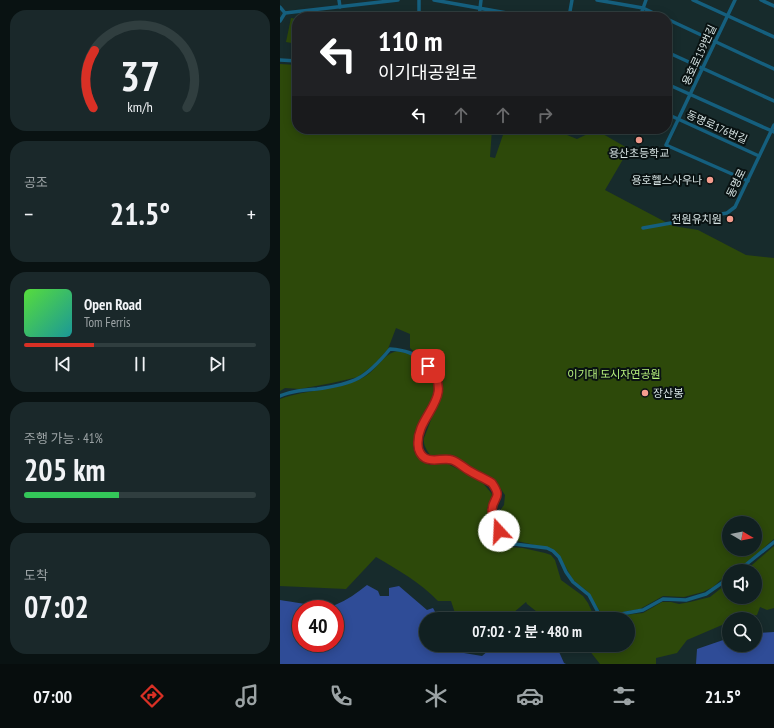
<!DOCTYPE html>
<html lang="ko">
<meta charset="utf-8">
<style>
:root{--surface:#112021;--page:#1a282a;--text:#f1f3f6;--muted:#9ca3a5;--line:#303e3f;--accent:#d93025}
body{margin:0;font-family:"PT Sans Narrow","Noto Sans KR",sans-serif;background:var(--page);color:var(--text);height:100vh;display:flex;flex-direction:column;font-size:15px;white-space:nowrap}
*{box-sizing:border-box;margin:0}
p{font-size:13px;color:var(--muted)}
.icon{flex:none;width:22px;height:22px;fill:none;stroke:currentColor;stroke-width:2;stroke-linecap:round;stroke-linejoin:round}
.map{position:relative;flex:1;overflow:hidden}
.panel{display:flex;flex-direction:column;gap:10px;padding:10px;background:#091212;width:280px}
.panel>*{flex:none}
.hud{position:absolute;left:12px;top:12px;width:380px;height:122px;border-radius:16px;box-shadow:0 2px 10px #0003,0 0 0 1px var(--line);background:#202124;color:#fff;overflow:hidden}
.needle{width:26px;rotate:100deg}
.fabs{position:absolute;left:442px;top:516px;display:grid;gap:8px}
.fabs a{display:grid;place-items:center;width:40px;height:40px;border-radius:50%;background:var(--surface);box-shadow:0 2px 10px #0003,0 0 0 1px var(--line);font-size:20px}
.speed{position:absolute;left:12px;top:600px;display:flex;gap:8px;font-size:20px;font-weight:700;text-align:center}
.speed>*{display:grid;place-content:center;width:52px;height:52px;border-radius:50%;background:var(--surface);box-shadow:0 2px 10px #0003,0 0 0 1px var(--line);line-height:1}
.speed .limit{border:6px solid #d22;background:#fff;color:#111}
.pin{position:absolute;display:grid;place-items:center;width:34px;height:34px;color:#fff;margin:-17px;border-radius:8px;box-shadow:0 2px 6px #0006}
.me{position:absolute;width:44px;margin:-22px;rotate:340deg;stroke-linejoin:round;filter:drop-shadow(0 0 3px #0008)}
.turn{display:flex;align-items:center;gap:14px;height:84px;padding:0 20px;font-size:18px}
.turn .icon{width:52px;height:52px;stroke-width:2.5}
.turn b{display:block;font-size:28px;line-height:34px}
.lanes{display:flex;align-items:center;height:38px;padding:0 20px;background:#0003;justify-content:center;gap:20px;direction:ltr}
.lanes .off{opacity:.35}
.big{font-size:30px;font-weight:600;line-height:1.1}
.panel .tile{flex:1;display:flex;flex-direction:column;justify-content:center;gap:6px;min-width:0;padding:0 14px;border-radius:16px;background:var(--page)}
.panel .dial{align-items:center;gap:0}
.dial svg{height:104px;overflow:visible;fill:none;stroke:var(--line);stroke-width:7;stroke-linecap:round;text-anchor:middle}
.dial text{fill:var(--text);stroke:none}
.song{display:flex;align-items:center;gap:12px}
.cover{width:48px;height:48px;border-radius:6px;background:linear-gradient(135deg,hsl(110 70% 55%),hsl(180 70% 35%))}
.played{height:4px;border-radius:2px;background:linear-gradient(90deg,var(--accent) 30%,var(--line) 30%)}
.keys{display:flex;justify-content:space-around;direction:ltr}
.heat{display:flex;justify-content:space-between;align-items:center;font-size:22px;direction:ltr}
.charge{height:6px;border-radius:3px;background:linear-gradient(90deg,#34c759 41%,var(--line) 0)}
.trip{position:absolute;left:139px;top:612px;width:216px;height:40px;border-radius:20px;background:var(--surface);box-shadow:0 2px 10px #0003,0 0 0 1px var(--line);font-weight:600;line-height:40px;text-align:center}
.tab-bar{display:flex;height:64px;justify-content:space-around;align-items:center;background:#070d0d;color:var(--muted)}
.tab-bar .icon{width:28px;height:28px}
.tab-bar .active{color:var(--accent)}
.tab-bar b{font-size:18px;color:var(--text)}
main{display:flex;flex:1;min-height:0}
.map>svg:first-child{display:block}
.green{fill:#2d490a;fill-rule:evenodd}
.water{fill:#2f4c97;fill-rule:evenodd}
.lines{fill:none;stroke-linecap:round;stroke-linejoin:round}
.minor{stroke:#155f7e;stroke-width:3.5}
.route-casing{stroke:#8d1f18;stroke-width:10}
.route{stroke:#d93025;stroke-width:7}
.poi-dot{fill:#f59d8e;stroke:#091212;stroke-width:1.5}
.labels{text-anchor:middle;stroke-width:4;stroke-linejoin:round;paint-order:stroke}
.street-label{font-size:11px;fill:#d6e3e3;stroke:#091212}
.poi-label{font-size:11px;fill:#d6e3e3;stroke:#091212;text-anchor:end}
.park-label{font-size:11px;fill:#b8f37e;stroke:#091212}
</style>
<main>
<section class="panel">
<div class="tile dial"><svg viewBox="0 0 100 80">
<path d="M14 69A42 42 0 1 1 86 69"/>
<path d="M14 69A42 42 0 0 1 15 25" stroke="#d93025"/>
<text x="50" y="56" font-size="32" font-weight="700">37</text>
<text x="50" y="72" font-size="11">km/h</text>
</svg></div>
<div class="tile"><p>공조</p>
<div class="heat"><a>−</a><b class="big">21.5°</b><a>+</a></div>
</div>
<div class="tile">
<div class="song"><i class="cover"></i><div><b>Open Road</b><p>Tom Ferris</p></div></div>
<div class="played"></div>
<div class="keys"><svg class="icon" aria-label="previous" viewBox="0 0 24 24"><path d="M18 5L8 12l10 7zM5 5v14"/></svg><svg class="icon" aria-label="pause" viewBox="0 0 24 24"><path d="M8 5v14M16 5v14"/></svg><svg class="icon" aria-label="next" viewBox="0 0 24 24"><path d="M6 5l10 7-10 7zM19 5v14"/></svg></div>
</div>
<div class="tile"><p>주행 가능 · 41%</p><b class="big">205 km</b><div class="charge"></div></div>
<div class="tile"><p>도착</p><b class="big">07:02</b></div>
</section>
<div class="map">
<svg width="494" height="664" viewBox="0 0 494 664">
<rect width="100%" height="100%" fill="#172b2c"/>
<!-- green -->
<g class="green">
<polygon points="11,18 17,19 17,44 6,42"/>
<path d="M0,64l17,1v64h195l-2,28 5,1 10,-29h51l1,2 20,8 19,-9 33,19 -24,41 68,36 25,4 48,25 28,3v281c-10,8 -33,32 -45,32v2l-16,14 -10,5 -19,5 -21,-1 -23,13 -29,5 -9,-1 -3,-3 -11,-18 -15,-12 -13,-23 -8,-8 -35,-8 -12,-9 -7,-16 1,-4 5,-7 1,-10 -9,-13 -43,-24 -23,-3c-4,-6 -7,-10 -6,-17l18,-47 1,-7 -2,-8 -31,-28v-14l-14,-6 -8,21 -13,15 -17,13 -26,6 -32,6 -15,-1 -5,3zM449,523h26v26h-26z"/>
<path d="M118,351l12,3 14,13 12,21v6l-11,23 -10,14 -2,16 2,6 7,9 8,3 16,-2 14,7 22,12 10,12 -1,9 -4,5 3,11 5,8 1,7 10,13 17,1 22,5 6,2 4,5 6,20 22,16 5,7 6,13 4,1h10l35,-4 19,-11h9l8,2 11,-2 20,-5 19,-15v15h26v-26h-10l29,-25v62l-7,2 -7,-3 -3,8 -9,2 -1,2h-18v3l-42,18 -10,13 -21,5v6h-56l-11,-14 -8,-5h47v-26h-82l-19,-15 -1,-2 -20,17h-49l-6,-18h-13c-18,-19 -40,-31 -62,-44l-30,32 -66,-3v-187c27,-10 59,-8 84,-22 13,-7 19,-24 34,-26z"/>
</g>
<!-- water -->
<g class="water">
<path d="M87,585l11,6 2,5h9v-8l10,-2 28,24 6,-2 6,11h-13v26h27l5,7 24,4 13,-11h61l8,18 2,1h-286v-64c13,2 44,8 55,5 12,-5 22,-12 32,-20zM21,609h34v34h-34z"/>
<polygon points="494,632 494,664 416,664 417,649 449,638 449,645 475,645 475,633"/>
</g>
<g class="lines">
<!-- minor -->
<g class="minor">
<polyline points="59,0 60,7"/>
<polyline points="154,0 249,17"/>
<polyline points="317,0 363,8 382,17"/>
<polyline points="413,0 494,37"/>
<polyline points="455,0 386,145 468,181"/>
<polyline points="481,0 494,6"/>
<polyline points="0,7 5,13"/>
<polyline points="5,13 118,0"/>
<polyline points="139,17 139,0"/>
<polyline points="199,17 201,0"/>
<polyline points="289,17 292,0"/>
<polyline points="360,17 366,0"/>
<polyline points="387,19 494,69"/>
<polyline points="0,21 5,13"/>
<polyline points="387,52 494,101"/>
<polyline points="0,60 17,61"/>
<polyline points="387,84 494,132"/>
<polyline points="387,114 479,156"/>
<polyline points="363,228 447,213 455,207 494,125"/>
<path d="M0,396c11,-5 24,-6 37,-7 38,-5 49,-11 73,-40 15,1 25,4 36,15 6,5 12,11 13,20 4,26 -35,46 -16,74l10,2h19l41,23c10,16 0,14 -1,27 0,10 8,24 14,33l41,5 6,3 6,6 7,15 7,10 16,13 10,19 11,2 33,-6 20,-11 23,1 20,-6 23,-16"/>
<polyline points="458,571 494,542"/>
</g>
</g>
<g class="lines">
<!-- route casing -->
<g class="route-casing">
<path id="route" d="M148,366c29,32 -12,48 -10,79 0,5 3,11 7,13 8,5 19,-1 27,2 6,2 11,7 16,10 8,5 16,8 24,13 11,16 1,13 0,27 0,7 5,15 7,21"/>
</g>
<!-- route -->
<use href="#route" class="route"/>
</g>
<!-- markers -->
<g class="poi-dot">
<circle cx="359" cy="140" r="4"/>
<circle cx="430" cy="180" r="4"/>
<circle cx="450" cy="219" r="4"/>
<circle cx="365" cy="393" r="4"/>
</g>
<g class="labels">
<!-- street labels -->
<g class="street-label">
<text transform="translate(419 55) rotate(-65)" y="4">용호로159번길</text>
<text transform="translate(437 127) rotate(24)" y="4">동명로176번길</text>
<text transform="translate(456 183) rotate(-64)" y="4">동명로</text>
</g>
<!-- poi labels -->
<g class="poi-label">
<text x="359" y="157" text-anchor="middle">용산초등학교</text>
<text x="422" y="184">용호헬스사우나</text>
<text x="442" y="223">전원유치원</text>
<text x="373" y="397" text-anchor="start">장산봉</text>
</g>
<!-- park labels -->
<g class="park-label">
<text x="334" y="378">이기대 도시자연공원</text>
</g>
</g>
</svg>
<div class="fabs">
<a><svg class="needle" viewBox="-14 -14 28 28"><path d="M0-13l5 13h-10z" fill="#e53935"/><path d="M0 13l5-13h-10z" fill="#9ca3a5"/></svg></a>
<a><svg class="icon" aria-label="sound" viewBox="0 0 24 24"><path d="M4 9h4l5-4v14l-5-4H4zM17 9q2 3 0 6"/></svg></a>
<a><svg class="icon" aria-label="search" viewBox="0 0 24 24"><circle cx="10" cy="10" r="6"/><path d="M15 15l6 6"/></svg></a>
</div>
<div class="speed"><div class="limit">40</div></div>
<div class="pin" style="left:148px;top:366px;background:#d93025"><svg class="icon" aria-label="arrive" viewBox="0 0 24 24"><path d="M6 21V4h12l-3 4 3 4H6"/></svg></div>
<svg class="me" style="left:219px;top:531px" viewBox="-20 -20 40 40"><circle r="19" fill="#fff"/><path d="M0-13L10 11 0 6-10 11z" fill="#d93025"/></svg>
<div class="trip">07:02 · 2 분 · 480 m</div>
<div class="hud">
<div class="turn"><svg class="icon" aria-label="left" viewBox="0 0 24 24"><path d="M17 20v-9H6M10 6l-5 5 5 5"/></svg><div><b>110 m</b>이기대공원로</div></div>
<div class="lanes"><svg class="icon" aria-label="left" viewBox="0 0 24 24"><path d="M17 20v-9H6M10 6l-5 5 5 5"/></svg><svg class="icon off" aria-label="ahead" viewBox="0 0 24 24"><path d="M12 20V5M6 11l6-6 6 6"/></svg><svg class="icon off" aria-label="ahead" viewBox="0 0 24 24"><path d="M12 20V5M6 11l6-6 6 6"/></svg><svg class="icon off" aria-label="right" viewBox="0 0 24 24"><path d="M7 20v-9h11M14 6l5 5-5 5"/></svg></div>
</div>
</div>
</main>
<nav class="tab-bar">
<b>07:00</b>
<svg class="icon active" aria-label="directions" viewBox="0 0 24 24"><path d="M12 3l9 9-9 9-9-9zM9 14v-3h6M13 9l2 2-2 2"/></svg>
<svg class="icon" aria-label="music" viewBox="0 0 24 24"><path d="M9 18V5l10-2v13"/><circle cx="6" cy="18" r="3"/><circle cx="16" cy="16" r="3"/></svg>
<svg class="icon" aria-label="phone" viewBox="0 0 24 24"><path d="M5 4h4l2 5-3 2q2 4 5 5l2-3 5 2v4C11 20 4 13 5 4z"/></svg>
<svg class="icon" aria-label="climate" viewBox="0 0 24 24"><path d="M12 3v18M4 7l16 10M4 17L20 7"/></svg>
<svg class="icon" aria-label="car" viewBox="0 0 24 24"><path d="M5 17H2v-5l4-1 3-4h7l3 4 3 1v5h-3M9 17h6M6 11h13"/><circle cx="7" cy="17" r="2"/><circle cx="17" cy="17" r="2"/></svg>
<svg class="icon" aria-label="filters" viewBox="0 0 24 24"><path d="M4 7h16M4 17h16"/><circle cx="9" cy="7" r="2"/><circle cx="15" cy="17" r="2"/></svg>
<b>21.5°</b>
</nav>
